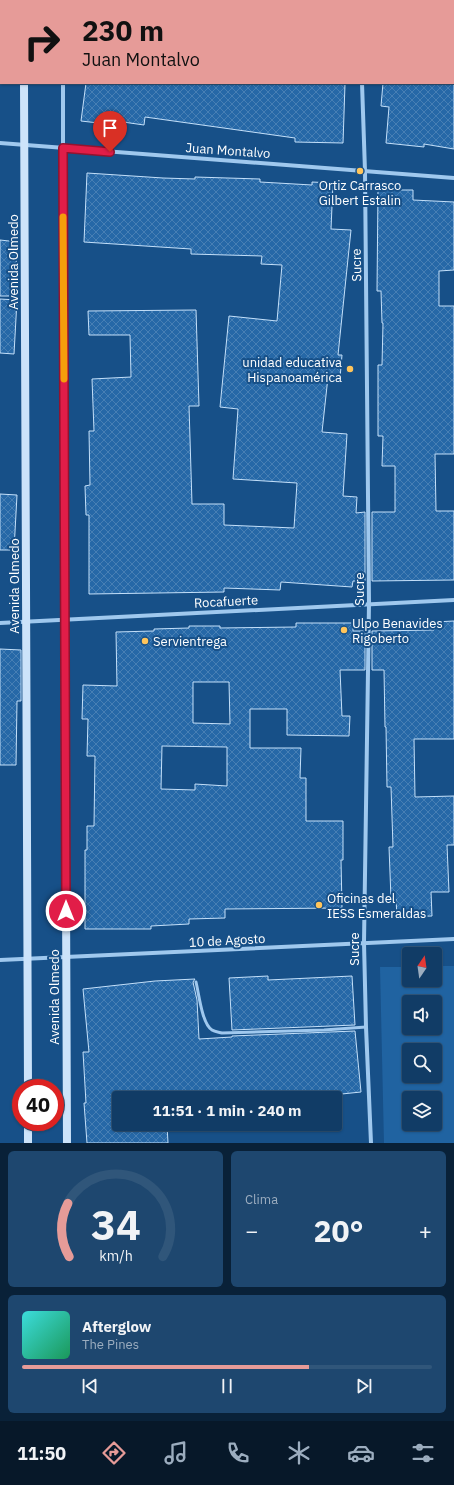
<!DOCTYPE html>
<html lang="es">
<meta charset="utf-8">
<style>
:root{--surface:#113c66;--page:#1e476f;--text:#f1f3f6;--muted:#9cadbf;--line:#30567a;--accent:#e69b98}
body{margin:0;font-family:"IBM Plex Sans",sans-serif;background:var(--page);color:var(--text);height:100vh;display:flex;flex-direction:column;font-size:15px;white-space:nowrap}
*{box-sizing:border-box;margin:0}
p{font-size:13px;color:var(--muted)}
.icon{flex:none;width:22px;height:22px;fill:none;stroke:currentColor;stroke-width:2;stroke-linecap:round;stroke-linejoin:round}
.map{position:relative;height:1143px;overflow:hidden}
.drawer{display:flex;flex-direction:column;gap:8px;padding:8px;background:#092138;flex:1}
.drawer>*{flex:none}
.top-card{position:absolute;left:0px;top:0px;width:454px;height:84px;box-shadow:0 1px 3px #0004,0 0 0 1px var(--line);background:#e69b98;color:#111;overflow:hidden}
.needle{width:26px;rotate:13deg}
.tools{position:absolute;left:402px;top:947px;display:grid;gap:8px}
.tools a{display:grid;place-items:center;width:40px;height:40px;border-radius:4px;background:var(--surface);box-shadow:0 1px 3px #0004,0 0 0 1px var(--line);font-size:20px}
.speed{position:absolute;left:12px;top:1079px;display:flex;gap:8px;font-size:20px;font-weight:700;text-align:center}
.speed>*{display:grid;place-content:center;width:52px;height:52px;border-radius:50%;background:var(--surface);box-shadow:0 1px 3px #0004,0 0 0 1px var(--line);line-height:1}
.speed .limit{border:6px solid #d22;background:#fff;color:#111}
.pin{position:absolute;display:grid;place-items:center;width:34px;height:34px;color:#fff;margin:-41px -17px;border-radius:50% 50% 50% 0;rotate:-45deg;box-shadow:0 0 4px #0007}
.pin .icon{rotate:45deg}
.me{position:absolute;width:44px;margin:-22px;rotate:0deg;stroke-linejoin:round;filter:drop-shadow(0 0 3px #0008)}
.turn{display:flex;align-items:center;gap:14px;height:84px;padding:0 16px;font-size:18px}
.turn .icon{width:52px;height:52px;stroke-width:2.5}
.turn b{display:block;font-size:28px;line-height:34px}
.big{font-size:30px;font-weight:700;line-height:1.1}
.drawer .widget{flex:1;display:flex;flex-direction:column;justify-content:center;gap:6px;min-width:0;padding:0 14px;border-radius:6px;background:var(--page)}
.drawer .dial{align-items:center;gap:0}
.dial svg{height:104px;overflow:visible;fill:none;stroke:var(--line);stroke-width:7;stroke-linecap:round;text-anchor:middle}
.dial text{fill:var(--text);stroke:none}
.song{display:flex;align-items:center;gap:12px}
.cover{width:48px;height:48px;border-radius:6px;background:linear-gradient(135deg,hsl(180 70% 55%),hsl(150 70% 35%))}
.played{height:4px;border-radius:2px;background:linear-gradient(90deg,var(--accent) 70%,var(--line) 70%)}
.keys{display:flex;justify-content:space-around;direction:ltr}
.heat{display:flex;justify-content:space-between;align-items:center;font-size:22px;direction:ltr}
.drawer .tiles{flex:1;display:grid;gap:8px;grid-template-columns:1fr 1fr}
.widget:last-child{grid-column:span 2}
.trip{position:absolute;left:112px;top:1091px;width:230px;height:40px;border-radius:4px;background:var(--surface);box-shadow:0 1px 3px #0004,0 0 0 1px var(--line);font-weight:700;line-height:40px;text-align:center}
.dock{display:flex;height:64px;justify-content:space-around;align-items:center;background:#071829;color:var(--muted)}
.dock .icon{width:28px;height:28px}
.dock .active{color:var(--accent)}
.dock b{font-size:18px;color:var(--text)}
.map>svg:first-child{display:block}
.park{fill:#2063a1;fill-rule:evenodd}
.building{fill:url(#building-cross-hatch);stroke:#c4e0fa;fill-rule:evenodd}
.lines{fill:none;stroke-linecap:round;stroke-linejoin:round}
.lane{stroke:#9fc8ee;stroke-width:3}
.street{stroke:#9fc8ee;stroke-width:4}
.secondary{stroke:#cce3fa;stroke-width:8}
.route-casing{stroke:#92132f;stroke-width:10}
.route{stroke:#e11d48;stroke-width:7}
.slow{stroke:#f59e0b;stroke-width:7}
.poi-dot{fill:#ffc55b;stroke:#175088;stroke-width:1.5}
.labels{text-anchor:middle;stroke-width:4;stroke-linejoin:round;paint-order:stroke}
.street-label{font-size:13px;fill:#fff;stroke:#175088}
.poi-label{font-size:13px;fill:#fff;stroke:#175088;text-anchor:start}
</style>
<div class="map">
<svg width="454" height="1143" viewBox="0 0 454 1143">
<defs>
<pattern id="building-cross-hatch" width="8" height="8" patternUnits="userSpaceOnUse"><rect width="8" height="8" fill="#2668a7"/><path d="M0 0l8 8M0 8l8-8" fill="none" stroke="#477fb4"/></pattern>
</defs>
<rect width="100%" height="100%" fill="#175088"/>
<!-- park -->
<path class="park" d="M435,966h19v177h-70l-4,-176h29v13h26zM409,1002h26v26h-26zM409,1050h26v26h-26zM409,1098h26v26h-26z"/>
<!-- building -->
<g class="building">
<polygon points="86,83 345,84 343,143 295,142 295,138 145,117 144,125 116,121 116,125 81,121"/>
<polygon points="383,83 454,83 454,149 424,144 424,147 386,143 389,107 381,106"/>
<polygon points="87,173 163,178 195,179 195,177 260,179 260,182 312,185 312,182 333,183 331,229 351,230 338,355 342,355 340,378 328,377 322,432 347,434 343,496 357,497 356,513 365,512 365,581 353,581 352,587 281,582 280,590 224,588 224,592 89,594 89,515 86,515 85,486 90,485 89,431 94,431 92,379 131,377 130,335 89,335 88,311 196,310 199,406 189,406 192,504 224,504 224,525 294,528 297,483 233,479 238,409 220,407 229,316 277,321 282,265 261,264 262,256 191,254 191,249 84,242"/>
<polygon points="378,190 413,190 413,200 454,202 454,270 439,271 439,306 454,306 454,454 435,454 436,511 454,511 454,580 372,581 372,512 395,512 395,466 382,466 383,436 378,436 378,365 382,365 383,323 382,323 381,291 377,291"/>
<polygon points="0,240 18,242 13,296 0,296"/>
<polygon points="0,299 17,300 14,354 0,353"/>
<polygon points="0,494 17,495 14,550 0,550"/>
<polygon points="454,621 454,739 414,739 415,797 454,796 454,845 447,845 449,892 431,892 432,916 397,917 396,899 391,899 389,847 393,847 391,787 387,787 386,727 385,727 384,670 372,670 372,631 434,630 434,622"/>
<path d="M296,623h57v8h12v39h-25l2,46h8l-1,20 -62,-1v-26h-37v39h51l-1,30h6v43h37v39h-2l1,48 -117,1v9l-36,1v5l-38,2v3h-66v-79h2v-24h7l1,-70h-8l1,-37h-6l1,-34 34,1 -1,-54 38,-1v-2l35,-1v-2h31v2l76,-1zM193,682h36l1,42 -37,-1zM162,746l65,1v39l-32,-2v6l-34,-1z"/>
<polygon points="0,649 21,650 21,701 17,701 16,765 0,765"/>
<polygon points="268,976 268,980 352,976 355,1025 232,1030 229,978"/>
<polygon points="195,979 193,982 197,1000 199,1039 232,1037 232,1036 355,1031 361,1092 332,1095 332,1098 119,1098 119,1124 191,1124 167,1125 168,1143 87,1143 84,1103 86,1103 83,1052 89,1052 83,989 155,981"/>
</g>
<g class="lines">
<!-- lane -->
<path class="lane" d="M196,982c3,12 6,42 16,48 3,2 7,2 10,3l102,-3 42,-3"/>
<!-- street -->
<g class="street">
<polyline points="358,0 358,1"/>
<polyline points="63,1 63,0"/>
<polyline points="362,83 365,171 369,603 364,943 366,1027 371,1143"/>
<polyline points="0,143 454,178"/>
<polyline points="63,148 63,83"/>
<polyline points="0,623 454,600"/>
<polyline points="0,960 454,939"/>
</g>
<!-- secondary -->
<g class="secondary">
<polyline points="24,1 24,0"/>
<polyline points="24,83 28,1088"/>
<polyline points="63,148 67,1143"/>
<polyline points="28,1122 28,1143"/>
</g>
</g>
<g class="lines">
<!-- route casing -->
<g class="route-casing">
<polyline id="route" points="66,911 63,148 110,152"/>
</g>
<!-- route -->
<use href="#route" class="route"/>
<!-- slow -->
<polyline class="slow" points="63,217 64,379"/>
</g>
<!-- markers -->
<g class="poi-dot">
<circle cx="360" cy="171" r="4"/>
<circle cx="350" cy="369" r="4"/>
<circle cx="344" cy="630" r="4"/>
<circle cx="145" cy="641" r="4"/>
<circle cx="319" cy="905" r="4"/>
</g>
<g class="labels">
<!-- street labels -->
<g class="street-label">
<text transform="translate(228 150) rotate(4)" y="5">Juan Montalvo</text>
<text transform="translate(13 262) rotate(-90)" y="5">Avenida Olmedo</text>
<text transform="translate(356 265) rotate(-91)" y="5">Sucre</text>
<text transform="translate(14 586) rotate(-90)" y="5">Avenida Olmedo</text>
<text transform="translate(359 589) rotate(-90)" y="5">Sucre</text>
<text transform="translate(226 601) rotate(-3)" y="5">Rocafuerte</text>
<text transform="translate(227 940) rotate(-3)" y="5">10 de Agosto</text>
<text transform="translate(354 949) rotate(-90)" y="5">Sucre</text>
<text transform="translate(54 997) rotate(-90)" y="5">Avenida Olmedo</text>
</g>
<!-- poi labels -->
<g class="poi-label">
<text x="360" y="190" text-anchor="middle">Ortiz Carrasco<tspan x="360" dy="15">Gilbert Estalin</tspan></text>
<text x="342" y="367" text-anchor="end">unidad educativa<tspan x="342" dy="15">Hispanoamérica</tspan></text>
<text x="352" y="628">Ulpo Benavides<tspan x="352" dy="15">Rigoberto</tspan></text>
<text x="153" y="646">Servientrega</text>
<text x="327" y="903">Oficinas del<tspan x="327" dy="15">IESS Esmeraldas</tspan></text>
</g>
</g>
</svg>
<div class="tools">
<a><svg class="needle" viewBox="-14 -14 28 28"><path d="M0-13l5 13h-10z" fill="#e53935"/><path d="M0 13l5-13h-10z" fill="#9cadbf"/></svg></a>
<a><svg class="icon" aria-label="sound" viewBox="0 0 24 24"><path d="M4 9h4l5-4v14l-5-4H4zM17 9q2 3 0 6"/></svg></a>
<a><svg class="icon" aria-label="search" viewBox="0 0 24 24"><circle cx="10" cy="10" r="6"/><path d="M15 15l6 6"/></svg></a>
<a><svg class="icon" aria-label="layers" viewBox="0 0 24 24"><path d="M12 4l9 5-9 5-9-5zM3 14l9 5 9-5"/></svg></a>
</div>
<div class="speed"><div class="limit">40</div></div>
<div class="pin" style="left:110px;top:152px;background:#d93025"><svg class="icon" aria-label="arrive" viewBox="0 0 24 24"><path d="M6 21V4h12l-3 4 3 4H6"/></svg></div>
<svg class="me" style="left:66px;top:911px" viewBox="-20 -20 40 40"><circle r="17" fill="#e11d48" stroke="#fff" stroke-width="3"/><path d="M0-11L8 9 0 5-8 9z" fill="#fff"/></svg>
<div class="trip">11:51 · 1 min · 240 m</div>
<div class="top-card">
<div class="turn"><svg class="icon" aria-label="right" viewBox="0 0 24 24"><path d="M7 20v-9h11M14 6l5 5-5 5"/></svg><div><b>230 m</b>Juan Montalvo</div></div>
</div>
</div>
<section class="drawer">
<div class="tiles">
<div class="widget dial"><svg viewBox="0 0 100 80">
<path d="M14 69A42 42 0 1 1 86 69"/>
<path d="M14 69A42 42 0 0 1 13 28" stroke="#e69b98"/>
<text x="50" y="56" font-size="32" font-weight="700">34</text>
<text x="50" y="72" font-size="11">km/h</text>
</svg></div>
<div class="widget"><p>Clima</p>
<div class="heat"><a>−</a><b class="big">20°</b><a>+</a></div>
</div>
<div class="widget">
<div class="song"><i class="cover"></i><div><b>Afterglow</b><p>The Pines</p></div></div>
<div class="played"></div>
<div class="keys"><svg class="icon" aria-label="previous" viewBox="0 0 24 24"><path d="M18 5L8 12l10 7zM5 5v14"/></svg><svg class="icon" aria-label="pause" viewBox="0 0 24 24"><path d="M8 5v14M16 5v14"/></svg><svg class="icon" aria-label="next" viewBox="0 0 24 24"><path d="M6 5l10 7-10 7zM19 5v14"/></svg></div>
</div>
</div>
</section>
<nav class="dock">
<b>11:50</b>
<svg class="icon active" aria-label="directions" viewBox="0 0 24 24"><path d="M12 3l9 9-9 9-9-9zM9 14v-3h6M13 9l2 2-2 2"/></svg>
<svg class="icon" aria-label="music" viewBox="0 0 24 24"><path d="M9 18V5l10-2v13"/><circle cx="6" cy="18" r="3"/><circle cx="16" cy="16" r="3"/></svg>
<svg class="icon" aria-label="phone" viewBox="0 0 24 24"><path d="M5 4h4l2 5-3 2q2 4 5 5l2-3 5 2v4C11 20 4 13 5 4z"/></svg>
<svg class="icon" aria-label="climate" viewBox="0 0 24 24"><path d="M12 3v18M4 7l16 10M4 17L20 7"/></svg>
<svg class="icon" aria-label="car" viewBox="0 0 24 24"><path d="M5 17H2v-5l4-1 3-4h7l3 4 3 1v5h-3M9 17h6M6 11h13"/><circle cx="7" cy="17" r="2"/><circle cx="17" cy="17" r="2"/></svg>
<svg class="icon" aria-label="filters" viewBox="0 0 24 24"><path d="M4 7h16M4 17h16"/><circle cx="9" cy="7" r="2"/><circle cx="15" cy="17" r="2"/></svg>
</nav>
